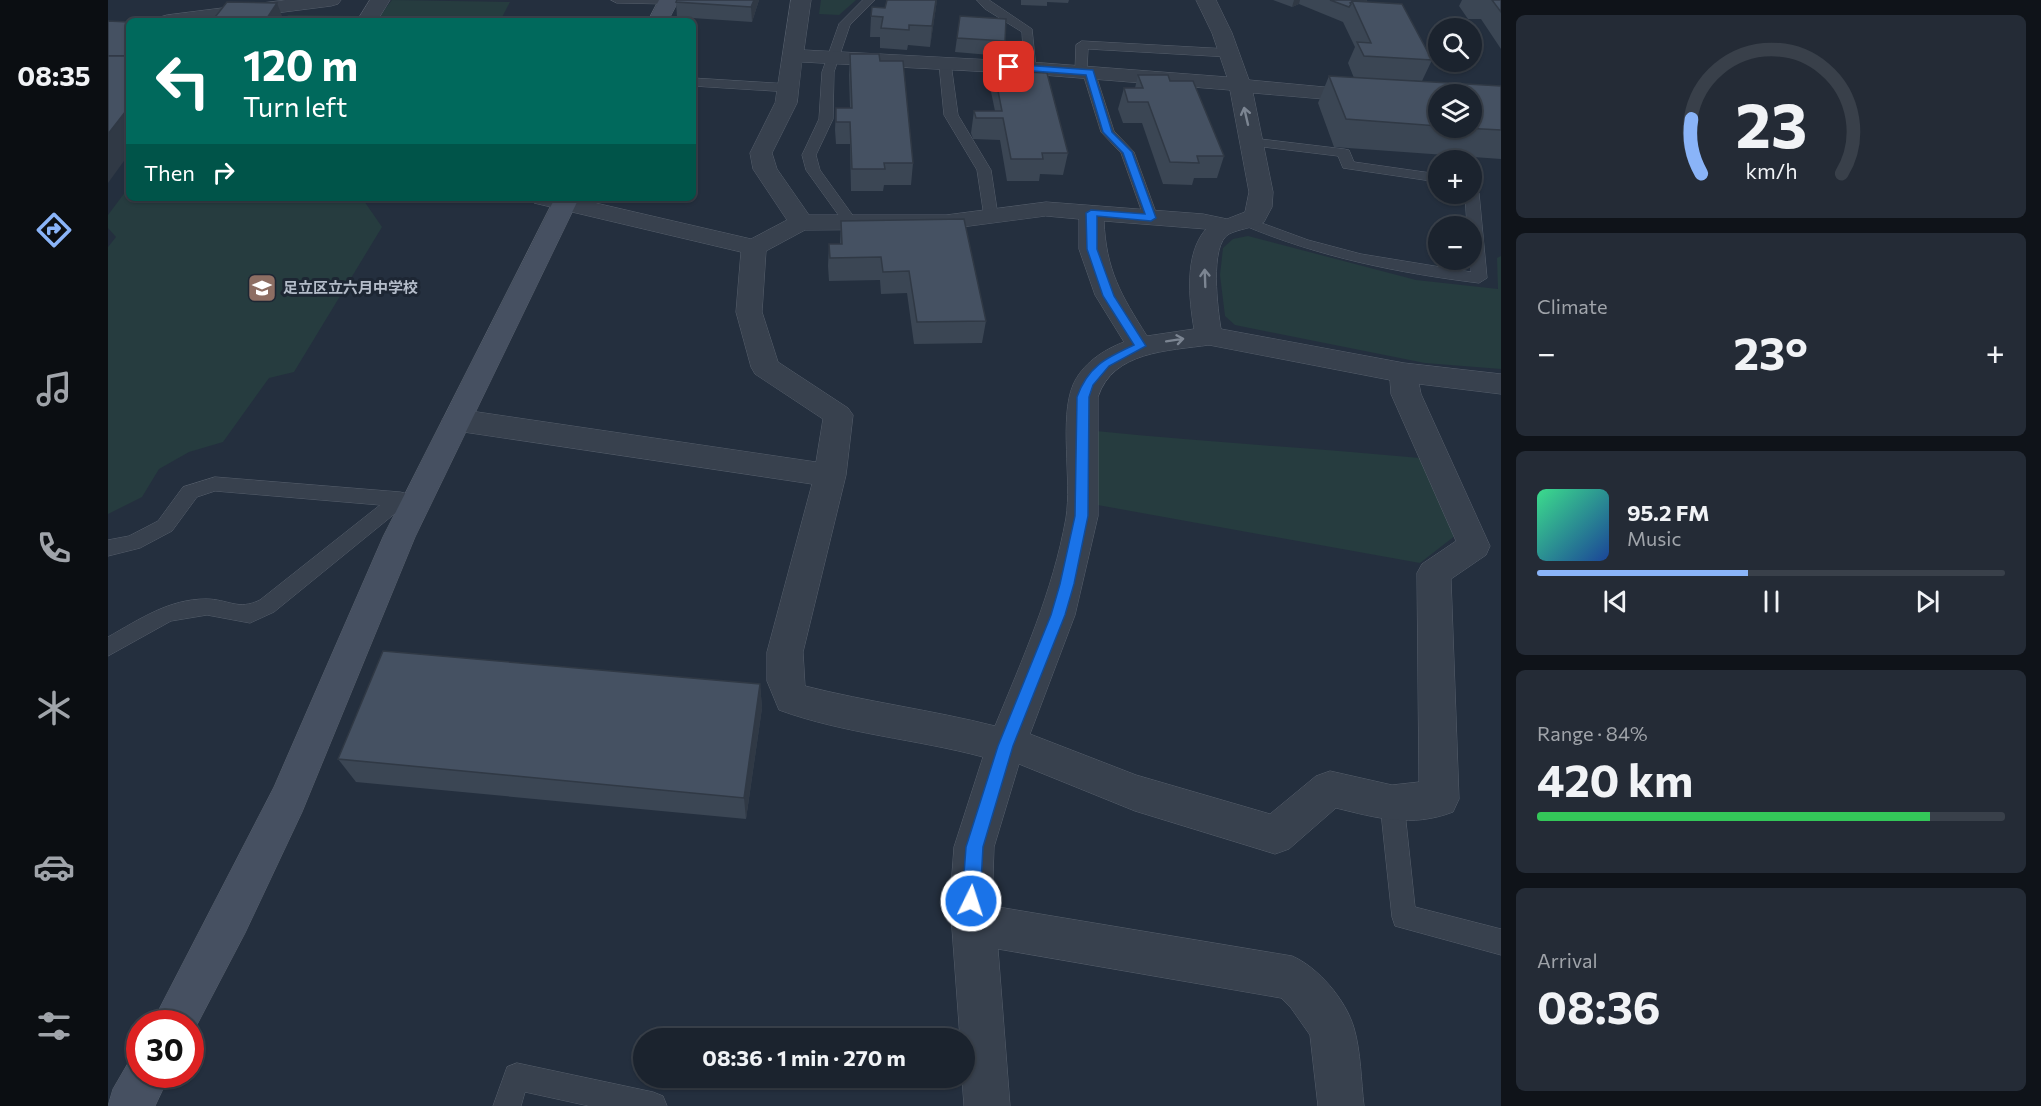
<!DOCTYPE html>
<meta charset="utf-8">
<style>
:root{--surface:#1b232e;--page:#242b36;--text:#f1f3f6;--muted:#a0a4aa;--line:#39404a;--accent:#8ab4f8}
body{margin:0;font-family:Commissioner,"Noto Sans JP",sans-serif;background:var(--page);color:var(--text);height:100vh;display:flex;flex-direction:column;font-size:22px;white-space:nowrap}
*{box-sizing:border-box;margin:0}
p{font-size:20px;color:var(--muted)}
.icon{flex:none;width:33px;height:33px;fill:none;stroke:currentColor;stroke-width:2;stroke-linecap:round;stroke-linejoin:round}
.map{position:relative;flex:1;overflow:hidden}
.sheet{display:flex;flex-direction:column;gap:15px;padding:15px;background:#0f1319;width:540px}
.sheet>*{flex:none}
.banner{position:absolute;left:18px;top:18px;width:570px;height:183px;border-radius:9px;box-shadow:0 2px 4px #0004,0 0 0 2px var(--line);background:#00695c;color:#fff;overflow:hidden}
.buttons{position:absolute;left:1320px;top:18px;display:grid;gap:12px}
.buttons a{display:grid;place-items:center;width:54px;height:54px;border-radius:50%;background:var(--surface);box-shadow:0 2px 4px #0004,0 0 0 2px var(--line);font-size:30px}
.speed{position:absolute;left:18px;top:1010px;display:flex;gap:12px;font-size:30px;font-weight:700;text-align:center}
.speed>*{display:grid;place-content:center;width:78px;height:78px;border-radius:50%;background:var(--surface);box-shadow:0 2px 4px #0004,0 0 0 2px var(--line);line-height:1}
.speed .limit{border:9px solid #d22;background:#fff;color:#111}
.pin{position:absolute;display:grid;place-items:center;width:51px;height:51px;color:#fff;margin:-26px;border-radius:12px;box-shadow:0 3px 9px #0006}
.me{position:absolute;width:66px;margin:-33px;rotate:4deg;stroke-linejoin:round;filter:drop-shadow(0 0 4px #0008)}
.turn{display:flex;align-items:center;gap:21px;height:126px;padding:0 18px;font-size:27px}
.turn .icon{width:78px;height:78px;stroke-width:2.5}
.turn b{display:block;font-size:42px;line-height:51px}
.then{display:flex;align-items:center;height:57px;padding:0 18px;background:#0003;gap:12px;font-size:22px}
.big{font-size:45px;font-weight:700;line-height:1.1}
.sheet .card{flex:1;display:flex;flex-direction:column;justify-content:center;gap:9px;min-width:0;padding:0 21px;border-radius:9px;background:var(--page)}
.sheet .dial{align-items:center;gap:0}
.dial svg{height:156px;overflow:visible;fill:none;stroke:var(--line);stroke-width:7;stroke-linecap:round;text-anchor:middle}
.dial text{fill:var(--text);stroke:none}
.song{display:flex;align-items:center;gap:18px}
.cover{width:72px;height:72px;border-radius:9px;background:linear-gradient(135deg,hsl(150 70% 55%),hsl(220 70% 35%))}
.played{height:6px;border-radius:3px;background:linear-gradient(90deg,var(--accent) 45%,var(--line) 45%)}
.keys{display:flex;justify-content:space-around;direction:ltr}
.heat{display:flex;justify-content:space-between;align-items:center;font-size:33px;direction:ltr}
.charge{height:9px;border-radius:4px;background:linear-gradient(90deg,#34c759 84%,var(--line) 0)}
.trip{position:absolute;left:525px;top:1028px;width:342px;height:60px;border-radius:30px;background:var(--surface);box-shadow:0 2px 4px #0004,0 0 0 2px var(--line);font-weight:700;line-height:60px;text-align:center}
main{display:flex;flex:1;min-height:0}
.tab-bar{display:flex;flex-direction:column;width:108px;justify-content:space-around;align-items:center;background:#0b0e12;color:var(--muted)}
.tab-bar .icon{width:42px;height:42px}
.tab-bar .on{color:var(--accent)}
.tab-bar b{font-size:27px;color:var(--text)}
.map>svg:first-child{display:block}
.green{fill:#263c3f}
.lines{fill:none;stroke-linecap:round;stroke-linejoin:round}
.lane-casing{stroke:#565f6c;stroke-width:1}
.street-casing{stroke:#565f6c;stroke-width:1}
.secondary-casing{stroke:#565f6c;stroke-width:1}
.lane{fill:#38414e;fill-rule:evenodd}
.street{fill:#38414e;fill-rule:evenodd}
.secondary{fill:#465061;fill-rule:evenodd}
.wall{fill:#3b4654;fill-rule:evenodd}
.shaded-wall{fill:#303945}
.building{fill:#455162;stroke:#303945;stroke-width:1.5}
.oneway{stroke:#7c8592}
.route{fill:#1a73e8;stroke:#114b97;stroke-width:1.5}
.labels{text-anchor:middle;stroke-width:6;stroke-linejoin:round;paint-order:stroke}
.far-poi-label{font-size:15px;font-weight:bold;fill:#b4bcc9;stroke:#1d2633;text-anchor:start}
</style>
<main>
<nav class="tab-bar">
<b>08:35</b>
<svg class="icon on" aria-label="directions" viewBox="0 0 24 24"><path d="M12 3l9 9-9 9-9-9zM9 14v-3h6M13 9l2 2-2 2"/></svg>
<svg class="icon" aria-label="music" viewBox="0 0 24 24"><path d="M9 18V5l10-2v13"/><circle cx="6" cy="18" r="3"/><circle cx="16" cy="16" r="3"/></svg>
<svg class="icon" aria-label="phone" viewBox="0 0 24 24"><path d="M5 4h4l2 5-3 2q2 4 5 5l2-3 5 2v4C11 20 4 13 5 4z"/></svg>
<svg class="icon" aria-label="climate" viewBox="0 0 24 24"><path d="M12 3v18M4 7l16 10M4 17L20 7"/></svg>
<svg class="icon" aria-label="car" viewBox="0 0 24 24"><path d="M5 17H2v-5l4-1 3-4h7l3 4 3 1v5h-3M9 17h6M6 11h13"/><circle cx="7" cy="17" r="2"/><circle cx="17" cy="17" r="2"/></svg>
<svg class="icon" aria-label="filters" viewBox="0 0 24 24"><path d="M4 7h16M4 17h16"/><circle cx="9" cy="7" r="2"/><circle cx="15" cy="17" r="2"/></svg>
</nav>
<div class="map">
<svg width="1393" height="1106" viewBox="0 0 1393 1106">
<rect width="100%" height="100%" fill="#242f3e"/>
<!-- green -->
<g class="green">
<polygon points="284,0 402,2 392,21 268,21"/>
<polygon points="713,0 748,0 731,15 711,14"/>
<polygon points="180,15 255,16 252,21 175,21"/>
<polygon points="21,187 21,198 254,198 274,227 186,372 161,378 115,442 81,452 51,469 34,497 0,514 0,247 8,237 0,228 0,215"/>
<polygon points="1140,236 1308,280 1390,289 1389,258 1393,256 1393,369 1317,363 1127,325 1117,316 1112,275 1115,248 1125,239"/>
<path d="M988,431c108,11 216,17 324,27l36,77 -36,28 -328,-59z"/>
</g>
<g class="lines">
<!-- lane casing -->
<g class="lane-casing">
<g id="lane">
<polygon points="503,0 565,0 566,1 560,4 509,3"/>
<polygon points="755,0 767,0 742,25 726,72 725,119 708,155 712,170 751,224 744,228 739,227 698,170 694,155 711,119 714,72 731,24"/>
<polygon points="869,0 881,0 924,29 928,68 926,71 922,72 916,68 914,32 877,9"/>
<polygon points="974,41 1121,49 1127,53 1121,57 980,49 979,69 987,72 1006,131 1026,152 1050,218 1048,221 1038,221 1036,218 1013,153 993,132 975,74 969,74 967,71 968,45"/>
<polygon points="837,60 843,64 850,115 883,170 890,216 888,219 878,219 876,216 869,170 836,115 831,64"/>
<polygon points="585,78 682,84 688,88 682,92 585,86"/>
<polygon points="1144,138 1236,149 1241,150 1246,162 1330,174 1330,182 1235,168 1230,156 1139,145 1137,142 1139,139"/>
<path d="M1364,189l7,4 8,85 -8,5c-81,-10 -160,-26 -236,-58l-2,-3 7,-4 60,22 53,14 110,18 1,-46h-5l-2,-32h7z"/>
<path d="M107,477l185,15 13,3 2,5 -2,5 -10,2 -129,105 -24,11 -43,-8 -36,6 -63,35v-19c32,-18 61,-38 98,-38 22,0 32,12 54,1l120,-95 -165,-14 -18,6 -25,34 -32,17 -32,8v-16l21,-4 29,-15 25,-34z"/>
<polygon points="1284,792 1292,795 1296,803 1307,907 1393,929 1393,955 1287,926 1284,917 1272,803 1276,795"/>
<polygon points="409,1063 545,1092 555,1096 559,1106 481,1106 417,1092 413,1106 385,1106 399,1067"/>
</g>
</g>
<!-- street casing -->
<g class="street-casing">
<g id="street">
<polygon points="178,0 233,0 230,4 223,6 105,21 49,21 52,17 59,15"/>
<polygon points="262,0 282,0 269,21 249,21"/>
<path d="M683,0h20l-7,50 226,12 197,15 -15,-44 -16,-33h20l16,33 17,47 75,7 114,3 10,4h-10v8l-114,-3 -71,-6 20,99 -1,15 -8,15c-11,6 -25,7 -35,12 -20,11 -11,77 -8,95l183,34 97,11v20l-82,-10 2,10 69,152 -4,9 -35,24 8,220 -6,13c-42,16 -76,6 -117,-4l-47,41 -14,5 -140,-43 -116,-47 -25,83 -2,59 300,50c26,11 54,44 62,72 7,24 7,53 10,78h-46l-8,-71 -19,-27 -10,-10 -283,-49 12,157h-46l-2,-29h2v-39h-4l-10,-137 4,-54 29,-90c-67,-18 -138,-23 -204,-47l-12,-29v-29l45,-168 -355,-53 -10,-4 -5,-7 5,-7 10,-4 359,53 7,-43 -68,-45 -4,-7 -15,-55 5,-60 -207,-49 -3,-5h43l177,41 36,-19 -34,-51 -3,-16 25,-50zM694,62l228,12 200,16 19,102 -4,20 -18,7 -24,-5 -157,-12 -100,13h-137l-32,-46 -5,-16 25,-50zM938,216l33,3v30l16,46 29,47c-21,8 -42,22 -51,43 -14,33 -1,95 -7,133 -13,73 -43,140 -71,208 -63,-16 -127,-24 -190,-40l-2,-34 43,-177 7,-60 -5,-7 -70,-46 -16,-50 4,-61 39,-21 141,-1zM996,221l102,8c-22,25 -17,70 -12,100l-47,7c-26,-41 -41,-66 -43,-115zM1101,345l181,35 1,14 65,147 -34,23 -5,9 2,209 -27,3 -62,-14 -14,5 -46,38 -134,-39 -106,-41 45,-119 23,-99v-119c15,-46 70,-46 111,-52z"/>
</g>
</g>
<!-- secondary casing -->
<g class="secondary-casing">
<g id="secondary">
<polygon points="551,0 571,0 560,21 540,21"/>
<polygon points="447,198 471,198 307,537 194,812 137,933 82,1038 82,1023 44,1023 166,787 275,537"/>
<polygon points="32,1054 32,1074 62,1074 47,1106 0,1106 5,1089 23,1058"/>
</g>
</g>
<!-- lane -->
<use href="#lane" class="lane"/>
<!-- street -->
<use href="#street" class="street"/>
<!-- secondary -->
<use href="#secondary" class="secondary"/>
</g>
<!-- wall -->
<g class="wall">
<polygon points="569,0 651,0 644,22 569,17 568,2"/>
<polygon points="779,0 829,0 822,47 800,45 799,50 772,48 772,37 762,37 763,16 777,8"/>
<polygon points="913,0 961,0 960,3 939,2 939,6 913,5"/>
<polygon points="1165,0 1259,0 1259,2 1324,60 1314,81 1246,78 1240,63 1247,47 1235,22 1191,4 1184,7"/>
<polygon points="1354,0 1393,0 1393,49 1373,19 1360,19 1351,6"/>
<polygon points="852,16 897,41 894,56 847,52"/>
<polygon points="742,54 772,61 805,163 803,185 776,185 775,191 743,191 742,144 728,144 727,130 728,108 742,108 741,75"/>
<polygon points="885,66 918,72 960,153 955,175 932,174 931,181 899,181 892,140 865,139 863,133 866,111 887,111 882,87"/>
<polygon points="1030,75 1062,81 1116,156 1109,178 1086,178 1084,185 1055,184 1034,123 1015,123 1010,109 1016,88 1027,88"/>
<path d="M1221,76l172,10v73l-167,-12 -16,-44zM1330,94l34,34h-34z"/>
<polygon points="733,221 878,321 874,343 806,344 799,293 773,294 772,280 721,281 720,266 721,244 732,244"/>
<polygon points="652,684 654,708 638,819 248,782 230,759"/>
</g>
<!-- shaded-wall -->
<g class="shaded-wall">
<polygon points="646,0 651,0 644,22 643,7"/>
<polygon points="828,0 829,0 822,47 824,26"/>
<polygon points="1186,0 1192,0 1191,4 1184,7"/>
<polygon points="1247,0 1259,0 1257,5 1244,2"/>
<polygon points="169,3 176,21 157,21"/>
<polygon points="21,107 21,154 0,183 0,134"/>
<polygon points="652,684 654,708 638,819 636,798"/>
</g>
<!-- building -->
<g class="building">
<polygon points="569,0 646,0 643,7 568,2"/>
<polygon points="779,0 828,0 824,26 801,25 801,30 773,28 775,17 763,16 764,7 777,8"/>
<polygon points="1222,0 1247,0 1242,3 1243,4 1241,7"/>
<polygon points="1384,0 1393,0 1393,12"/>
<polygon points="1244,1 1294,4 1324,60 1256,56 1249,42 1263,43"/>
<polygon points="119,2 169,3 157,21 104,21"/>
<polygon points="852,16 898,19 897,41 849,38"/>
<polygon points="0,21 21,22 21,56 0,56"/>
<polygon points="742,54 771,54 772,61 795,61 805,163 776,163 777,169 744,169 742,122 728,122 728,108 744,108"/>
<polygon points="0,56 21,56 21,107 0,134"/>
<polygon points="885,66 917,66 918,72 939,73 960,153 934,153 935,159 903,159 895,118 868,118 866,111 894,111"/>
<polygon points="1030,75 1060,75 1062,81 1085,81 1116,156 1089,156 1091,163 1062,162 1040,102 1020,102 1016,88 1035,88"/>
<polygon points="1221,76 1393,86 1393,130 1356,128 1364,128 1364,94 1330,94 1330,126 1238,119"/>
<polygon points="856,219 878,321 809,322 801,271 775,272 773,257 722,258 721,244 734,244 733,221"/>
<polygon points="275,651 652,684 636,798 230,759"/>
</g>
<!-- one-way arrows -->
<defs><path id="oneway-shaft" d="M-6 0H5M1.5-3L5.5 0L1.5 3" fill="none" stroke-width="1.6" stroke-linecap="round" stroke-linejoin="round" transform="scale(1.5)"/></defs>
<g class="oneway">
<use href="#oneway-shaft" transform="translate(1138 116) rotate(-103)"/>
<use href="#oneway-shaft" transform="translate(1097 278) rotate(-92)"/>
<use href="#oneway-shaft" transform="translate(1067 340) rotate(-9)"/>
</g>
<!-- route -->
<path class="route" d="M901,64l84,6 19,62 20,20 24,66 -5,3 -54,-5v33l17,47 32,50 -37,20 -16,19 -4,12 -1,119 -14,68 -9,31 -52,131 -30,101 -3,54 -3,6 -6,2 -6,-2 -3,-6 4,-54 32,-101 53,-131 9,-31 15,-68 2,-119c11,-31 29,-39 57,-52l-31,-49 -16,-47 -1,-36 5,-3 54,4 -22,-61 -20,-21 -17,-57 -80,-6 -2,-2z"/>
<!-- icons -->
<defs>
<g id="school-square" transform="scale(1.5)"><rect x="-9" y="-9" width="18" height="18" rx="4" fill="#8d6e63" stroke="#1d2633"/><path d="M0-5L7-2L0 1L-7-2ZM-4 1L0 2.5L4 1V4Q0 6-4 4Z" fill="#fff"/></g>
</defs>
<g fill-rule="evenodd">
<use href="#school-square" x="154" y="288"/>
</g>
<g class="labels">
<!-- far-poi labels -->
<g class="far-poi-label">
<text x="175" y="293">足立区立六月中学校</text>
</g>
</g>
</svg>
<div class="buttons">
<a><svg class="icon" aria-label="search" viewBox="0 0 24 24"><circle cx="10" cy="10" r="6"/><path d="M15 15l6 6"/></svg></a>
<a><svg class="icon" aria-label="layers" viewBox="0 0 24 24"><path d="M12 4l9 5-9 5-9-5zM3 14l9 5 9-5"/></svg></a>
<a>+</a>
<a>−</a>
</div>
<div class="speed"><div class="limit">30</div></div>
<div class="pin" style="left:901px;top:67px;background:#d93025"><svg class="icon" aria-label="arrive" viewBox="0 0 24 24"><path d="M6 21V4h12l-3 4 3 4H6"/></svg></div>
<svg class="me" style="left:863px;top:901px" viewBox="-20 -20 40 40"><circle r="17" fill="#1a73e8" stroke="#fff" stroke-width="3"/><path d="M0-11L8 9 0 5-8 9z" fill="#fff"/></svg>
<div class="trip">08:36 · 1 min · 270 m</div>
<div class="banner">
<div class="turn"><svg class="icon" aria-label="left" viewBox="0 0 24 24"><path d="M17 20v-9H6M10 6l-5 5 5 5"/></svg><div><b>120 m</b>Turn left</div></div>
<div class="then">Then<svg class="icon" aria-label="right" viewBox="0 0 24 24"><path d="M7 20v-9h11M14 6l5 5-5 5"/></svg></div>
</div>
</div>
<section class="sheet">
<div class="card dial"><svg viewBox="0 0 100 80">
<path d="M14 69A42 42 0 1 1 86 69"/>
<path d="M14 69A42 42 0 0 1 9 41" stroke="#8ab4f8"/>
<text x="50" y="56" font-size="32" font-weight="700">23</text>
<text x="50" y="72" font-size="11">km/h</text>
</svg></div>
<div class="card"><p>Climate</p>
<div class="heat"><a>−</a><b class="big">23°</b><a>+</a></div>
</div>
<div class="card">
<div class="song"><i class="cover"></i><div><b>95.2 FM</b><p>Music</p></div></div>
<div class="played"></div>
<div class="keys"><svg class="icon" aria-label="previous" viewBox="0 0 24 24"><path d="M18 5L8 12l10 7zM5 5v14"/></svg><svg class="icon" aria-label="pause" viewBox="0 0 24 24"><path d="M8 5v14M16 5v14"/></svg><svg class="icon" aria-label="next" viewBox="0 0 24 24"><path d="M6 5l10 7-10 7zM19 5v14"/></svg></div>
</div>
<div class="card"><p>Range · 84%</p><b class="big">420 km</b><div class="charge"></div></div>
<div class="card"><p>Arrival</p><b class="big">08:36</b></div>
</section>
</main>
